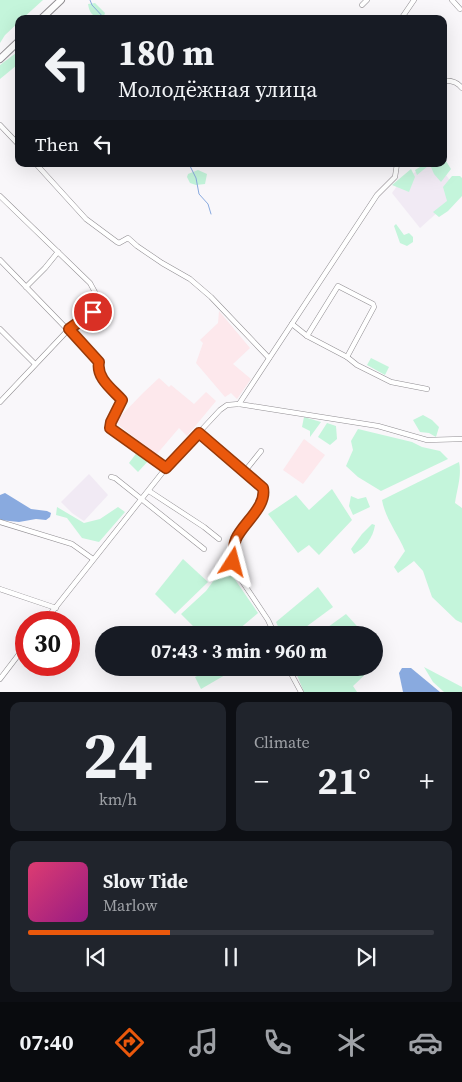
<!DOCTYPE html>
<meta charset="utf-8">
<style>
:root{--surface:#171b24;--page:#20242c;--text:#f1f3f6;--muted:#9ea1a6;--line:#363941;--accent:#ea580c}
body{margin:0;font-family:"Source Serif 4",serif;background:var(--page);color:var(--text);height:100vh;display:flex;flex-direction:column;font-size:19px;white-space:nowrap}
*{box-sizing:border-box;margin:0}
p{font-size:16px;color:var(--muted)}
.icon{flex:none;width:28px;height:28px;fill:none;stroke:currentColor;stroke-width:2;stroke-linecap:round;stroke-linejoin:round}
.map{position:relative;height:692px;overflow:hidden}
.sheet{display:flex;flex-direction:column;gap:10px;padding:10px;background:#0d0f14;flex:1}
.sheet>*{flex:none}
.hud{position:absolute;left:15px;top:15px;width:432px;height:152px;border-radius:10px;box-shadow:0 5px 20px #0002;background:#171b24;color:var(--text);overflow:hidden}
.speed{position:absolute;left:15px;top:611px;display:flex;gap:10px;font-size:25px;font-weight:700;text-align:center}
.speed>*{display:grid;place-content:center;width:65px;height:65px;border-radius:50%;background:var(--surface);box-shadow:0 5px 20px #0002;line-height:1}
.speed .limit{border:8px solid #d22;background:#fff;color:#111}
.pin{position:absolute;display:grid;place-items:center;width:42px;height:42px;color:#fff;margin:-21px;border:2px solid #fff;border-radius:50%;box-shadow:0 1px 5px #0007}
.me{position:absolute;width:55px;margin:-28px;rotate:9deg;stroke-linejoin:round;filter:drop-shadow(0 0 4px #0008)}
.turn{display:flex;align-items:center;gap:18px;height:105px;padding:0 20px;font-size:22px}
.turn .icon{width:65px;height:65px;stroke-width:2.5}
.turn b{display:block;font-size:35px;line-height:42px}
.then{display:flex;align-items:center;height:48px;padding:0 20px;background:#0003;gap:10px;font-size:19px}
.big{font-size:38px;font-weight:700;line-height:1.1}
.sheet .tile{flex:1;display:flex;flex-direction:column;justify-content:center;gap:8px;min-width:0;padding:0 18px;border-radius:10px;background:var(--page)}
.sheet .dial{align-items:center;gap:0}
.dial b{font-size:65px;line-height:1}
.song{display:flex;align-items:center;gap:15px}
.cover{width:60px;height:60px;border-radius:8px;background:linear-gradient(135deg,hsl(340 70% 55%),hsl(310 70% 35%))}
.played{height:5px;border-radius:2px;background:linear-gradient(90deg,var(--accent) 35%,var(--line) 35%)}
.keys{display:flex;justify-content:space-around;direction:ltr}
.heat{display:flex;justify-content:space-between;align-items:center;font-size:28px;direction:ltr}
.sheet .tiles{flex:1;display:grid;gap:10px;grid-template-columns:1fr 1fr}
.tile:last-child{grid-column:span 2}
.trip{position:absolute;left:95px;top:626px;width:288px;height:50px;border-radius:25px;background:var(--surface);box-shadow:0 5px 20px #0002;font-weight:700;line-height:50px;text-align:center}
.menu{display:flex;height:80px;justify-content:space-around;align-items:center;background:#090b0e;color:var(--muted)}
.menu .icon{width:35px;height:35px}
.menu .selected{color:var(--accent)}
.menu b{font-size:22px;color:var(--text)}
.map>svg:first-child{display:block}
.built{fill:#f1eaf4}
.industrial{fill:#fde8ec}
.green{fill:#c4f5db}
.water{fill:#89aadf}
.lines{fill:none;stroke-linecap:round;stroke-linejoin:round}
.stream{stroke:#89aadf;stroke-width:1}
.minor-casing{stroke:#918e92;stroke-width:5.5}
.highway-casing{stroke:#918e92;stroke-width:8}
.minor{stroke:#fff;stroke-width:4.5}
.highway{stroke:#fff;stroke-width:6}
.route-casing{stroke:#983908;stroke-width:12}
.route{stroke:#ea580c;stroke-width:9}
</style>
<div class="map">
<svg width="462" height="692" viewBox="0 0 462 692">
<rect width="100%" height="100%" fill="#f9f7fa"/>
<!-- built -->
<g class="built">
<polygon points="428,164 438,164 459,193 420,228 392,193 400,182"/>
<polygon points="89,474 108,495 84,521 72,513 61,502"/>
</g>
<!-- industrial -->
<g class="industrial">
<polygon points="219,311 250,348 233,364 251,379 237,399 231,393 225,397 196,363 203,343 200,340 218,323"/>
<polygon points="159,378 169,387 171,385 194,404 206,392 216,401 187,436 179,428 156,455 115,422 143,393"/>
<polygon points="304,439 325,455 303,484 283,470"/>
</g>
<!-- green -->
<g class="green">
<polygon points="0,0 43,0 22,19 19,19 19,22 5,35 0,43"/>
<path d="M95,3l10,10 -2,6c-10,-3 -13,-4 -15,-15z"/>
<polygon points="16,53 19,54 17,65 0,79 0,65"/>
<polygon points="444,158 451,169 441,182 434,174 431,167 428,166 417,175 415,170 425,164 444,164"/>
<polygon points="411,169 415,177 409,192 392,185"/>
<polygon points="198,170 207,174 205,184 196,185 190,183 187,177 188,174"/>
<polygon points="452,176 460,176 462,178 462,196 448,211 439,217 433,212 447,201 443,187"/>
<polygon points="396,224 404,235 409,233 413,237 413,242 407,246 400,243 394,226"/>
<polygon points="371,358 389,367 385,375 367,365"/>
<polygon points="423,415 432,420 439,427 436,437 429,433 420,432 413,420"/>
<polygon points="304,417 321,422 310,437 310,431 302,427"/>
<polygon points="327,423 336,426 337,439 330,445 318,437"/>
<polygon points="358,429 412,442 422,447 440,451 448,459 381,491 358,477 346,466 353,450 351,441"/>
<polygon points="138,451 149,460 138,472 129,463"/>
<path d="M459,462c3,13 -2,27 -4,41l7,5v115l-6,-3 -24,-23 -9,-26 -9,-10 -16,12 -4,-6 11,-16c-7,-17 -20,-33 -23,-51z"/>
<polygon points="332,489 352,520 319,555 309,545 298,553 268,514 296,495 309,510"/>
<polygon points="351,496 358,499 366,497 370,507 353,515 349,506"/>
<polygon points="57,507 84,523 100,519 118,507 125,512 99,542 82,538 67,518 56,515"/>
<path d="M372,524l3,1c-2,13 -10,23 -21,29l-3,-5 11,-15z"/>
<polygon points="183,559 208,582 175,614 155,594"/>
<polygon points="225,565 258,613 232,635 228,635 222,628 208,635 201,627 194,627 181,614 206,591"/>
<polygon points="318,587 333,607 295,635 282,635 276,622"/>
<polygon points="346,614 365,635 317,635"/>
<polygon points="424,667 462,687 462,692 444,692 433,682"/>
<polygon points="213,668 229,668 232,671 201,689 195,677"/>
<polygon points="294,668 372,668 353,686 357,692 304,692"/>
</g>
<!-- water -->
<g class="water">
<polygon points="5,493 31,509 47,511 51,513 50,517 46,520 36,519 19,522 0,520 0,495"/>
<polygon points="402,668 411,668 440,692 403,692 399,673"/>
</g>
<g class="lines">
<!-- stream -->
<g class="stream">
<polyline points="90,0 92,5 105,19"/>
<polyline points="189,164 196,178 199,194 208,204 211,214"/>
</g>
<!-- minor casing -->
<g class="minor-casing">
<g id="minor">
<polyline points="452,0 460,9"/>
<polyline points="362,5 367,0"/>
<polyline points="401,19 414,0"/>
<path d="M444,81c8,-1 13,1 18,7"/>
<polyline points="0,125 19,145"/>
<polyline points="36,164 86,219 117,242 119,243 128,238 137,246 162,263 190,279 211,297 269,358"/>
<polyline points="0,196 90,283 96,294 106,303 69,329 0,402"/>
<path d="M0,260l99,102c-3,16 13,27 23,38l-12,28 56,40"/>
<polyline points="26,287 45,268 58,252"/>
<polyline points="292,324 307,336 347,357 357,365 391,382 427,389"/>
<polyline points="0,329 35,364"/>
<polyline points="307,336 338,286 373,304 374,307 347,357"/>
<polyline points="239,404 377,195 395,177 397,164"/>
<path d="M199,433l64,55c6,25 -39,44 -29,81l34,51 7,15"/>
<polyline points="245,471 261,451"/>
<polyline points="111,477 115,478 204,549"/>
<polyline points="149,491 204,527 219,539"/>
<polyline points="0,522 72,544 93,559"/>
<polyline points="0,589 56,608"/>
<polyline points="44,622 166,468 220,410 227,405 239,404 378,426 427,440 462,439"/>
<polyline points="288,668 301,692"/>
<polyline points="0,679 26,645"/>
</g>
</g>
<!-- highway casing -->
<g class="highway-casing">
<g id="highway">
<polyline points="41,19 61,0"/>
<polyline points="0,59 19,41"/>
</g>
</g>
<!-- minor -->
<use href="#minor" class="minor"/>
<!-- highway -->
<use href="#highway" class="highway"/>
</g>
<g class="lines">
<!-- route casing -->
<g class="route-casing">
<path id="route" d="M93,312l-24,17 30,33c-3,16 13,27 23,38l-11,22 -1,6 56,40 33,-35 64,55c4,19 -20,35 -27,51 -3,7 -3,16 -3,23"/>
</g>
<!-- route -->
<use href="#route" class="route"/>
</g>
</svg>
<div class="speed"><div class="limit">30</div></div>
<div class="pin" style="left:93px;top:312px;background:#d93025"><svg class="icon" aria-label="arrive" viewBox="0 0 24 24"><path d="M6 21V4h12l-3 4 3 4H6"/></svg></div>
<svg class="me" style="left:233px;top:562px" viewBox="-20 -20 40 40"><path d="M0-17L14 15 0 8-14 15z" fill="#ea580c" stroke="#fff" stroke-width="4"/></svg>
<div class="trip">07:43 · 3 min · 960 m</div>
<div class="hud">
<div class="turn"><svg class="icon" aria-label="left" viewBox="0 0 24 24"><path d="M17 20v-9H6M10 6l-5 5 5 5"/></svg><div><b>180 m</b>Молодёжная улица</div></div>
<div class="then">Then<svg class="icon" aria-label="left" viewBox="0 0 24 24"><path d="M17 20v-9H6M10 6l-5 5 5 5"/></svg></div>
</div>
</div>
<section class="sheet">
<div class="tiles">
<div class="tile dial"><b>24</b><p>km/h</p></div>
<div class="tile"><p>Climate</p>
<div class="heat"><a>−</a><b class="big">21°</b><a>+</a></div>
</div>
<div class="tile">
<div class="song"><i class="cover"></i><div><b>Slow Tide</b><p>Marlow</p></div></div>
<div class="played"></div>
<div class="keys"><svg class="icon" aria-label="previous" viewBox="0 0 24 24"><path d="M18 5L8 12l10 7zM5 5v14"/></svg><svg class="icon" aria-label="pause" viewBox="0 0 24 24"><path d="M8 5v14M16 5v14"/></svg><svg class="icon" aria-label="next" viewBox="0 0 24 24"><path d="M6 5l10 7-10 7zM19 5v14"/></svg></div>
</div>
</div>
</section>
<nav class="menu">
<b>07:40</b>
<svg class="icon selected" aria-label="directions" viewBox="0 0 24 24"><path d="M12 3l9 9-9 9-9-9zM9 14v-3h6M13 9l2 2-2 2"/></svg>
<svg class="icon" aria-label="music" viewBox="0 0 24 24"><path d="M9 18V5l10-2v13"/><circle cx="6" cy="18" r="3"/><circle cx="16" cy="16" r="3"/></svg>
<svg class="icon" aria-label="phone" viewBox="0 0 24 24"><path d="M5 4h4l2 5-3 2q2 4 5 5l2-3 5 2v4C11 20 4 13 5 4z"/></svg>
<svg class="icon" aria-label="climate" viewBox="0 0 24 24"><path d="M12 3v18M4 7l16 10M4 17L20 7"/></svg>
<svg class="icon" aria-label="car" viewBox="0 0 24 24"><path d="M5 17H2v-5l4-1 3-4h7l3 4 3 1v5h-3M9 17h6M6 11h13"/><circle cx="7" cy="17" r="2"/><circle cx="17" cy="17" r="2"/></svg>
</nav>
